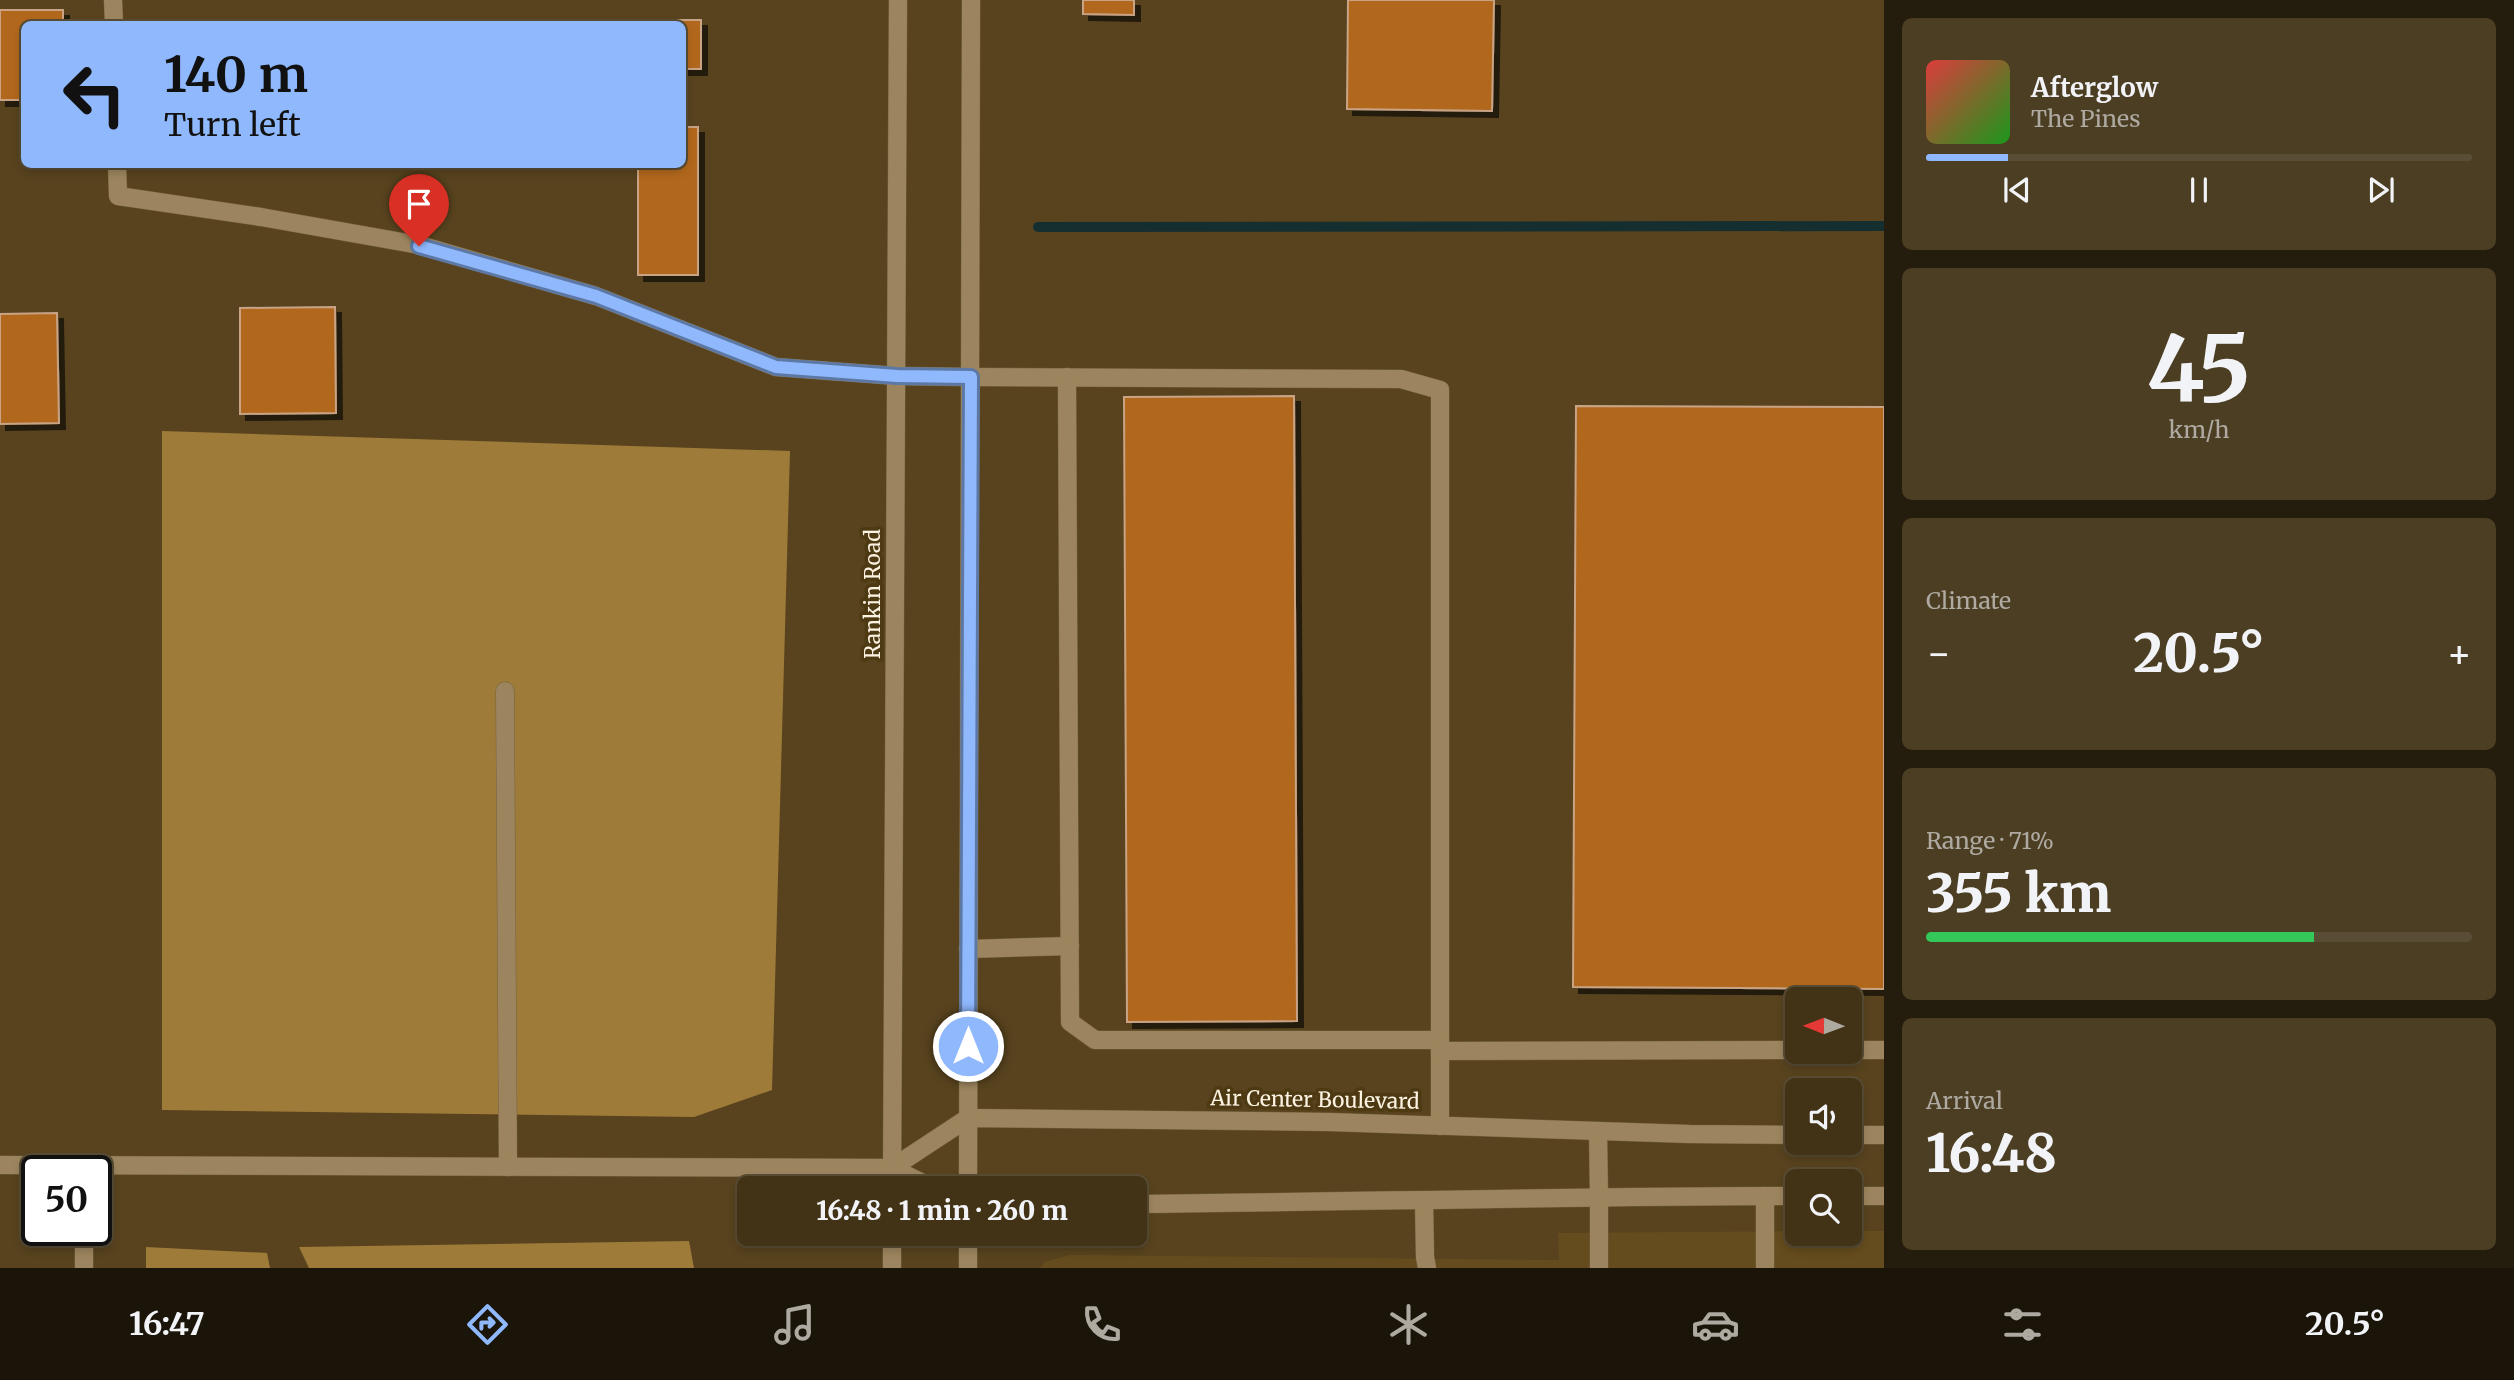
<!DOCTYPE html>
<meta charset="utf-8">
<style>
:root{--surface:#423216;--page:#4c3e23;--text:#f1f3f6;--muted:#aeaaa1;--line:#5a4d35;--accent:#8fb8fd}
body{margin:0;font-family:Merriweather,serif;background:var(--page);color:var(--text);height:100vh;display:flex;flex-direction:column;font-size:26px;white-space:nowrap}
*{box-sizing:border-box;margin:0}
p{font-size:23px;color:var(--muted)}
.icon{flex:none;width:38px;height:38px;fill:none;stroke:currentColor;stroke-width:2;stroke-linecap:round;stroke-linejoin:round}
.map{position:relative;flex:1;overflow:hidden}
.side{display:flex;flex-direction:column;gap:18px;padding:18px;background:#241c0c;width:630px}
.side>*{flex:none}
.banner{position:absolute;left:21px;top:21px;width:665px;height:147px;border-radius:10px;box-shadow:0 4px 10px #0003,0 0 0 2px var(--line);background:#8fb8fd;color:#111;overflow:hidden}
.needle{width:46px;rotate:271deg}
.tools{position:absolute;left:1785px;top:987px;display:grid;gap:14px}
.tools a{display:grid;place-items:center;width:77px;height:77px;border-radius:10px;background:var(--surface);box-shadow:0 4px 10px #0003,0 0 0 2px var(--line);font-size:35px}
.speed{position:absolute;left:21px;top:1155px;display:flex;gap:14px;font-size:35px;font-weight:700;text-align:center}
.speed>*{display:grid;place-content:center;width:91px;height:91px;border-radius:50%;background:var(--surface);box-shadow:0 4px 10px #0003,0 0 0 2px var(--line);line-height:1}
.speed .limit{border:4px solid #111;border-radius:10px;background:#fff;color:#111}
.pin{position:absolute;display:grid;place-items:center;width:60px;height:60px;color:#fff;margin:-72px -30px;border-radius:50% 50% 50% 0;rotate:-45deg;box-shadow:0 0 7px #0007}
.pin .icon{rotate:45deg}
.me{position:absolute;width:77px;margin:-38px;rotate:0deg;stroke-linejoin:round;filter:drop-shadow(0 0 5px #0008)}
.turn{display:flex;align-items:center;gap:24px;height:147px;padding:0 28px;font-size:32px}
.turn .icon{width:91px;height:91px;stroke-width:2.5}
.turn b{display:block;font-size:49px;line-height:60px}
.big{font-size:52px;font-weight:800;line-height:1.1}
.side .tile{flex:1;display:flex;flex-direction:column;justify-content:center;gap:10px;min-width:0;padding:0 24px;border-radius:10px;background:var(--page)}
.side .dial{align-items:center;gap:0}
.dial b{font-size:91px;line-height:1}
.song{display:flex;align-items:center;gap:21px}
.cover{width:84px;height:84px;border-radius:10px;background:linear-gradient(135deg,hsl(0 70% 55%),hsl(120 70% 35%))}
.played{height:7px;border-radius:4px;background:linear-gradient(90deg,var(--accent) 15%,var(--line) 15%)}
.keys{display:flex;justify-content:space-around;direction:ltr}
.heat{display:flex;justify-content:space-between;align-items:center;font-size:38px;direction:ltr}
.charge{height:10px;border-radius:5px;background:linear-gradient(90deg,#34c759 71%,var(--line) 0)}
.trip{position:absolute;left:737px;top:1176px;width:410px;height:70px;border-radius:10px;background:var(--surface);box-shadow:0 4px 10px #0003,0 0 0 2px var(--line);font-weight:800;line-height:70px;text-align:center}
.menu{display:flex;height:112px;justify-content:space-around;align-items:center;background:#1a1409;color:var(--muted)}
.menu .icon{width:49px;height:49px}
.menu .active{color:var(--accent)}
.menu b{font-size:32px;color:var(--text)}
main{display:flex;flex:1;min-height:0}
.map>svg:first-child{display:block}
.built{fill:#654c1e}
.forest{fill:#9f7b39}
.lines{fill:none;stroke-linecap:round;stroke-linejoin:round}
.stream{stroke:#152e30;stroke-width:10}
.building{fill:#b2681c;stroke:#c8a385;stroke-width:2;filter:url(#shadow)}
.lane-casing{stroke:#736240;stroke-width:19}
.secondary-casing{stroke:#736240;stroke-width:19}
.lane{stroke:#9c855e;stroke-width:18}
.secondary{stroke:#9c855e;stroke-width:18}
.route-casing{stroke:#5d78a4;stroke-width:18}
.route{stroke:#8fb8fd;stroke-width:12}
.labels{text-anchor:middle;stroke-width:7;stroke-linejoin:round;paint-order:stroke}
.street-label{font-size:21px;fill:#fdf3e3;stroke:#4d3912}
</style>
<main>
<div class="map">
<svg width="1884" height="1268" viewBox="0 0 1884 1268">
<defs>
<filter id="shadow"><feDropShadow dx="6" dy="6" stdDeviation="0" flood-color="#0009"/></filter>
</defs>
<rect width="100%" height="100%" fill="#58431e"/>
<!-- built -->
<polygon class="built" points="1797,1231 1797,1234 1850,1234 1850,1231 1884,1231 1884,1268 1040,1268 1045,1262 1070,1255 1559,1260 1558,1233"/>
<!-- forest -->
<g class="forest">
<polygon points="162,431 790,451 772,1090 694,1117 162,1110"/>
<polygon points="689,1241 694,1268 309,1268 299,1247"/>
<polygon points="146,1247 267,1253 270,1268 146,1268"/>
</g>
<g class="lines">
<!-- stream -->
<polyline class="stream" points="1038,227 1884,226"/>
</g>
<!-- building -->
<g class="building">
<polygon points="1083,0 1134,0 1134,15 1083,14"/>
<polygon points="1348,0 1494,0 1492,111 1347,109"/>
<polygon points="0,10 63,10 63,24 24,24 24,100 0,100"/>
<polygon points="635,20 701,20 701,69 682,69 682,24 635,24"/>
<polygon points="682,127 698,127 698,275 638,275 638,164 682,164"/>
<polygon points="335,307 336,413 240,414 240,308"/>
<polygon points="57,313 59,423 0,424 0,314"/>
<polygon points="1294,396 1297,1021 1127,1022 1124,397"/>
<polygon points="1576,406 1884,407 1884,989 1573,987"/>
</g>
<g class="lines">
<!-- lane casing -->
<g class="lane-casing">
<g id="lane">
<polyline points="113,0 114,24"/>
<polyline points="117,164 118,196 261,217 419,245 596,296 776,367 897,376"/>
<polyline points="971,377 1401,379 1440,390 1440,1126"/>
<polyline points="1067,377 1070,1022 1095,1040 1440,1040"/>
<polyline points="505,691 508,1167"/>
<polyline points="968,949 1070,946"/>
<polyline points="1850,1050 1884,1050"/>
<polyline points="1440,1051 1797,1050"/>
<polyline points="0,1165 892,1168"/>
<polyline points="1765,1196 1765,1268"/>
<polyline points="1599,1197 1599,1268"/>
<polyline points="1424,1201 1425,1257 1427,1268"/>
<polyline points="84,1268 84,1230"/>
</g>
</g>
<!-- secondary casing -->
<g class="secondary-casing">
<g id="secondary">
<polyline points="897,376 971,377"/>
<polyline points="1598,1131 1599,1197"/>
<polyline points="1850,1135 1884,1135"/>
<polyline points="892,1168 968,1118 1329,1122 1689,1134 1797,1135"/>
<polyline points="892,1168 933,1188"/>
<polyline points="892,1188 898,0"/>
<polyline points="968,1188 971,0"/>
<polyline points="1850,1196 1884,1196"/>
<path d="M1134,1204c221,-2 442,-8 663,-8"/>
<polyline points="892,1234 892,1268"/>
<polyline points="968,1268 968,1234"/>
</g>
</g>
<!-- lane -->
<use href="#lane" class="lane"/>
<!-- secondary -->
<use href="#secondary" class="secondary"/>
</g>
<g class="lines">
<!-- route casing -->
<g class="route-casing">
<polyline id="route" points="419,246 596,296 776,367 897,376 971,377 968,1046"/>
</g>
<!-- route -->
<use href="#route" class="route"/>
</g>
<g class="labels">
<!-- street labels -->
<g class="street-label">
<text transform="translate(873 594) rotate(-90)" y="7">Rankin Road</text>
<text transform="translate(1315 1100) rotate(1)" y="7">Air Center Boulevard</text>
</g>
</g>
</svg>
<div class="tools">
<a><svg class="needle" viewBox="-14 -14 28 28"><path d="M0-13l5 13h-10z" fill="#e53935"/><path d="M0 13l5-13h-10z" fill="#aeaaa1"/></svg></a>
<a><svg class="icon" aria-label="sound" viewBox="0 0 24 24"><path d="M4 9h4l5-4v14l-5-4H4zM17 9q2 3 0 6"/></svg></a>
<a><svg class="icon" aria-label="search" viewBox="0 0 24 24"><circle cx="10" cy="10" r="6"/><path d="M15 15l6 6"/></svg></a>
</div>
<div class="speed"><div class="limit">50</div></div>
<div class="pin" style="left:419px;top:246px;background:#d93025"><svg class="icon" aria-label="arrive" viewBox="0 0 24 24"><path d="M6 21V4h12l-3 4 3 4H6"/></svg></div>
<svg class="me" style="left:968px;top:1046px" viewBox="-20 -20 40 40"><circle r="17" fill="#8fb8fd" stroke="#fff" stroke-width="3"/><path d="M0-11L8 9 0 5-8 9z" fill="#fff"/></svg>
<div class="trip">16:48 · 1 min · 260 m</div>
<div class="banner">
<div class="turn"><svg class="icon" aria-label="left" viewBox="0 0 24 24"><path d="M17 20v-9H6M10 6l-5 5 5 5"/></svg><div><b>140 m</b>Turn left</div></div>
</div>
</div>
<section class="side">
<div class="tile">
<div class="song"><i class="cover"></i><div><b>Afterglow</b><p>The Pines</p></div></div>
<div class="played"></div>
<div class="keys"><svg class="icon" aria-label="previous" viewBox="0 0 24 24"><path d="M18 5L8 12l10 7zM5 5v14"/></svg><svg class="icon" aria-label="pause" viewBox="0 0 24 24"><path d="M8 5v14M16 5v14"/></svg><svg class="icon" aria-label="next" viewBox="0 0 24 24"><path d="M6 5l10 7-10 7zM19 5v14"/></svg></div>
</div>
<div class="tile dial"><b>45</b><p>km/h</p></div>
<div class="tile"><p>Climate</p>
<div class="heat"><a>−</a><b class="big">20.5°</b><a>+</a></div>
</div>
<div class="tile"><p>Range · 71%</p><b class="big">355 km</b><div class="charge"></div></div>
<div class="tile"><p>Arrival</p><b class="big">16:48</b></div>
</section>
</main>
<nav class="menu">
<b>16:47</b>
<svg class="icon active" aria-label="directions" viewBox="0 0 24 24"><path d="M12 3l9 9-9 9-9-9zM9 14v-3h6M13 9l2 2-2 2"/></svg>
<svg class="icon" aria-label="music" viewBox="0 0 24 24"><path d="M9 18V5l10-2v13"/><circle cx="6" cy="18" r="3"/><circle cx="16" cy="16" r="3"/></svg>
<svg class="icon" aria-label="phone" viewBox="0 0 24 24"><path d="M5 4h4l2 5-3 2q2 4 5 5l2-3 5 2v4C11 20 4 13 5 4z"/></svg>
<svg class="icon" aria-label="climate" viewBox="0 0 24 24"><path d="M12 3v18M4 7l16 10M4 17L20 7"/></svg>
<svg class="icon" aria-label="car" viewBox="0 0 24 24"><path d="M5 17H2v-5l4-1 3-4h7l3 4 3 1v5h-3M9 17h6M6 11h13"/><circle cx="7" cy="17" r="2"/><circle cx="17" cy="17" r="2"/></svg>
<svg class="icon" aria-label="filters" viewBox="0 0 24 24"><path d="M4 7h16M4 17h16"/><circle cx="9" cy="7" r="2"/><circle cx="15" cy="17" r="2"/></svg>
<b>20.5°</b>
</nav>
